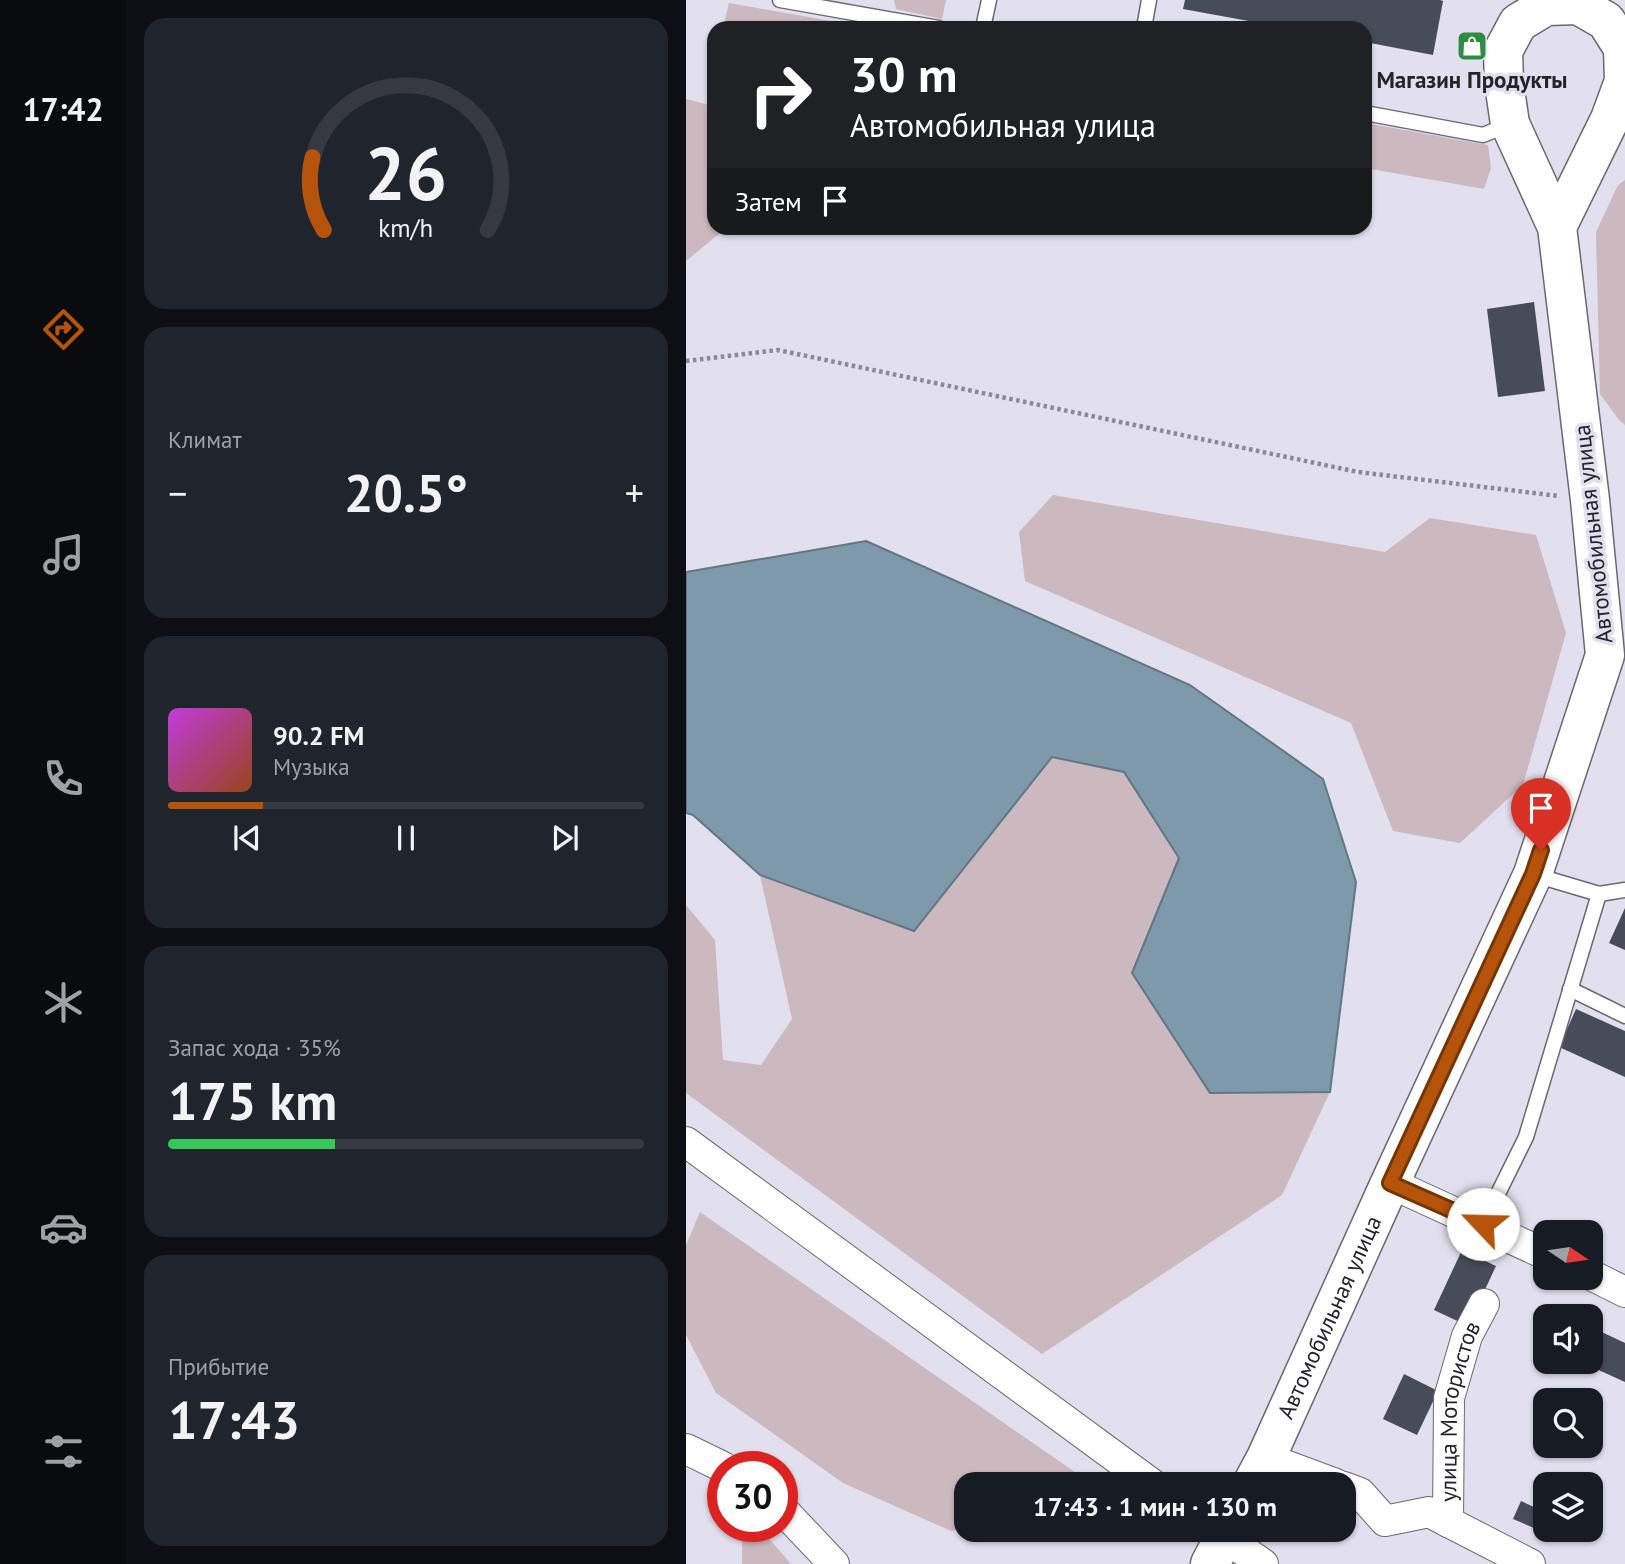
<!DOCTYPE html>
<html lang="ru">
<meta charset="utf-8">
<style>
:root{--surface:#171b24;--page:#20242c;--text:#f1f3f6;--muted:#9ea1a6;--line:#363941;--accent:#b45309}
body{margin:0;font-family:"PT Sans",sans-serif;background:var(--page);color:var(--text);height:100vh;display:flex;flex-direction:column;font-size:26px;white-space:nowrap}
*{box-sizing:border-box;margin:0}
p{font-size:23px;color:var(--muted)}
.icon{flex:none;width:38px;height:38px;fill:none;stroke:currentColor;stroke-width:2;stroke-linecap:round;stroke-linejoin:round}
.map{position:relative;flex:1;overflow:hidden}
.panel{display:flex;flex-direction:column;gap:18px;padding:18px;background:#0d0f14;width:560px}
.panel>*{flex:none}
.guide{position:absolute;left:21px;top:21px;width:665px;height:214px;border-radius:21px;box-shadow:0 2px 5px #0004;background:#202124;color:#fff;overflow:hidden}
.needle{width:46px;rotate:103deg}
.buttons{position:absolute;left:847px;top:1220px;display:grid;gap:14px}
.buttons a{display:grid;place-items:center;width:70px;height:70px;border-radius:14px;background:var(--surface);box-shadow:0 2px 5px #0004;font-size:35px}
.speed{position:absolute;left:21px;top:1451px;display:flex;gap:14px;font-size:35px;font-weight:700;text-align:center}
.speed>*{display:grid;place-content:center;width:91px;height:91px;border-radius:50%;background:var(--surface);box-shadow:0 2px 5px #0004;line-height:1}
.speed .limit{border:10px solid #d22;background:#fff;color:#111}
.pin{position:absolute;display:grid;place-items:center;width:60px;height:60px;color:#fff;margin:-72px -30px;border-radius:50% 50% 50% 0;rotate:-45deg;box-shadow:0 0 7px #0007}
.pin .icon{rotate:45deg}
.me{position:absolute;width:77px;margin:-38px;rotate:294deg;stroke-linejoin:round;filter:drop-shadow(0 0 5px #0008)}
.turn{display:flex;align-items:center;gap:24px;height:147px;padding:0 28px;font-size:32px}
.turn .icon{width:91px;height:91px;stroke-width:2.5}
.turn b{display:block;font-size:49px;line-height:60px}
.then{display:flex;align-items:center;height:66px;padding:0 28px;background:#0003;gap:14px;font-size:26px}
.big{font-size:52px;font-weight:700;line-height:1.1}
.panel .widget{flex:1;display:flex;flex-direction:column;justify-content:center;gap:10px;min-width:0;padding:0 24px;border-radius:21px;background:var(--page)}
.panel .dial{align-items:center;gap:0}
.dial svg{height:182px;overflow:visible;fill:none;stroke:var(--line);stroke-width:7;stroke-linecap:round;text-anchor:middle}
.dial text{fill:var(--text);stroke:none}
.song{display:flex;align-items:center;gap:21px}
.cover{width:84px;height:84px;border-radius:10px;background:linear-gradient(135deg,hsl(290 70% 55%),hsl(20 70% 35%))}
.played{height:7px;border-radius:4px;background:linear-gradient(90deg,var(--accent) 20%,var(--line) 20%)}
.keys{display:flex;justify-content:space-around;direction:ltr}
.heat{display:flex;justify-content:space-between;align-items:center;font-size:38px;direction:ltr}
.charge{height:10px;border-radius:5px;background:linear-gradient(90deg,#34c759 35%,var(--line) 0)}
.trip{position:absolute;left:268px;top:1472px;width:402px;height:70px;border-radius:21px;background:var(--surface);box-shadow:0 2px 5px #0004;font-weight:700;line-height:70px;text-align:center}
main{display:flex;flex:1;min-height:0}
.dock{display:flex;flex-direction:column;width:126px;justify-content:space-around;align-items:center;background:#090b0e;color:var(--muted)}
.dock .icon{width:49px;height:49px}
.dock .current{color:var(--accent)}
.dock b{font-size:32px;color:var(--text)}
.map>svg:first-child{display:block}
.green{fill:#ccb8bf}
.water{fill:#7d99aa;stroke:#637684;stroke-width:2}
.building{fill:#464c58}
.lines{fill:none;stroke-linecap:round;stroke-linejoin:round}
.lane-casing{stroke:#6b6875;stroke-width:17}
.street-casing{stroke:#6b6875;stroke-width:32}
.secondary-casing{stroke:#6b6875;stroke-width:41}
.path{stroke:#8b8994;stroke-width:4.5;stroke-dasharray:3.5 3.5;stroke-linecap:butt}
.lane{stroke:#fff;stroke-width:14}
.street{stroke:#fff;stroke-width:30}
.secondary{stroke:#fff;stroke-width:38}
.route-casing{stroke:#753606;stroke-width:18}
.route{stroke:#b45309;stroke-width:12}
.labels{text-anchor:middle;stroke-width:7;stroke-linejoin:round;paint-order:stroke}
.poi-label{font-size:23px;font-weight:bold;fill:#26242a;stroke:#e2dfee}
.street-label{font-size:23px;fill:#26242a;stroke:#e2dfee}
</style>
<main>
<nav class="dock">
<b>17:42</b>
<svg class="icon current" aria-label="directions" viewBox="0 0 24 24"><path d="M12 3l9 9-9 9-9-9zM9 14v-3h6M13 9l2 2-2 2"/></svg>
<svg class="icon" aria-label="music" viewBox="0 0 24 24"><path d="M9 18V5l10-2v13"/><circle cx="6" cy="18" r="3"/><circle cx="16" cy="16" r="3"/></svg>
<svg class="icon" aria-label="phone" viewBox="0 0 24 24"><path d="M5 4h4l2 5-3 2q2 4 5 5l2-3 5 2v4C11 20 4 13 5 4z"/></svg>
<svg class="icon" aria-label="climate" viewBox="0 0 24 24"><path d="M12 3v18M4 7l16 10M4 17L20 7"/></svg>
<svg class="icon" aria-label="car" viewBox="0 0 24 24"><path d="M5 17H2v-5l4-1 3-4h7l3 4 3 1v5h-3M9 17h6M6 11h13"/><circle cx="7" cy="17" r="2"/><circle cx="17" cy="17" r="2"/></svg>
<svg class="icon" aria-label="filters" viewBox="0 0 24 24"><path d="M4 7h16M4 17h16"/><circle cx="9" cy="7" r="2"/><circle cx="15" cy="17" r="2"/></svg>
</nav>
<section class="panel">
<div class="widget dial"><svg viewBox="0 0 100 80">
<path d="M14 69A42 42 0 1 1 86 69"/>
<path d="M14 69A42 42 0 0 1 9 37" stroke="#b45309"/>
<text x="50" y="56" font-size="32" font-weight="700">26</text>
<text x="50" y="72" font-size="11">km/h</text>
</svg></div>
<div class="widget"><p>Климат</p>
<div class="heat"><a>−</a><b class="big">20.5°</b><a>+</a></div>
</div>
<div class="widget">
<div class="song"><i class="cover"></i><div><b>90.2 FM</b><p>Музыка</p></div></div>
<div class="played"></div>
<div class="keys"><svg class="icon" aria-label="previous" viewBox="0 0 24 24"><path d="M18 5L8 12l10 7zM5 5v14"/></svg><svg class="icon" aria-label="pause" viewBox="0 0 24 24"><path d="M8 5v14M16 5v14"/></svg><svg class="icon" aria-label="next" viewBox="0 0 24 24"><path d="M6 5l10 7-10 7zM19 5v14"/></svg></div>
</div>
<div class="widget"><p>Запас хода · 35%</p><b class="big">175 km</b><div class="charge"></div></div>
<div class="widget"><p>Прибытие</p><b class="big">17:43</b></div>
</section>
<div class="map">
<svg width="939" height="1564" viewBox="0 0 939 1564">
<rect width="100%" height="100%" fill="#e2dfee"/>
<!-- green -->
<g class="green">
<polygon points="208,0 260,0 256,19 210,9"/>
<polygon points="43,3 184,28 37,28"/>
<polygon points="0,99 28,106 28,228 86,228 34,233 0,261"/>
<polygon points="679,123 802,145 805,168 798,189 679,168"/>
<polygon points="939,180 939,425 933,420 914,394 910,232 932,185"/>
<polygon points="367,495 699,552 744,518 850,535 880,633 837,785 774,843 707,831 665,723 339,581 333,532"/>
<polygon points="366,757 438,772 493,858 446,973 524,1093 644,1092 596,1195 356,1354 0,1093 0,905 29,940 37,1060 75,1065 106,1019 74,875 228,931"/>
<polygon points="14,1212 406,1484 280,1484 280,1528 265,1531 157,1483 30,1393 0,1335 0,1245"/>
<polygon points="56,1526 72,1526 105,1564 56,1564"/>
</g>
<!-- water -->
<polygon class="water" points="180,541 504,685 637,779 670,882 644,1092 524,1093 446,973 493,858 438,772 366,757 228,931 74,875 7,815 0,813 0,572"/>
<!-- building -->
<g class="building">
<polygon points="499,0 754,0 757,1 747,55 679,42 679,28 601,28 497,9"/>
<polygon points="848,302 859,391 812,397 801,309"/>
<polygon points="939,908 939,950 923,943"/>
<polygon points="890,1009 939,1031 939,1077 873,1047"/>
<polygon points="776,1250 810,1266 782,1326 748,1310"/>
<polygon points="905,1327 939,1343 939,1382 895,1362 905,1362"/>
<polygon points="718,1374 752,1391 731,1435 697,1419"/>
<polygon points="835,1501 859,1512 859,1530 875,1530 871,1538 827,1519"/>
</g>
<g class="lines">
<!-- lane casing -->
<g class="lane-casing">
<g id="lane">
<polyline points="94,0 253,28"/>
<polyline points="297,28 303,0"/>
<polyline points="458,28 463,0"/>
<polyline points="679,113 797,135 824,124"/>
<polyline points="849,875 913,894 939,890"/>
<polyline points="884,989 939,1016"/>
<polyline points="797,1224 840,1137 913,894"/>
</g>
</g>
<!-- street casing -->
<g class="street-casing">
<g id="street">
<polyline points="0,1142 466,1484"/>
<polyline points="704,1183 859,1254"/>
<polyline points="905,1275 939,1292"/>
<polyline points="0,1449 37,1467"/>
<polyline points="580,1458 650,1484"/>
<polyline points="658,1487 674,1493 699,1521 743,1512 844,1564"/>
<polyline points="96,1509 148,1564"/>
<path id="s1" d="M762,1522l1,-124 18,-62 17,-32"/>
<polyline points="528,1530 577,1564"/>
</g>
</g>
<!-- secondary casing -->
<g class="secondary-casing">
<g id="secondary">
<path id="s2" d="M566,1484l14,-26 124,-275 143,-309 72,-219 -15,-155 -33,-273 -47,-103 -6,-41 -1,-32 15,-28 28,-17 32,-1 28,16 17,27 1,33 -14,38 -53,108"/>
<polyline points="524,1564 542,1530"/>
</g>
</g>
<!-- path -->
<polyline class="path" points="0,361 92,350 672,472 873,496"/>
<!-- lane -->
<use href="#lane" class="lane"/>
<!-- street -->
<use href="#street" class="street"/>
<!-- secondary -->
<use href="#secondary" class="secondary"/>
</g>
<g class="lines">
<!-- route casing -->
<g class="route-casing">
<polyline id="route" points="797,1224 704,1183 847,874 855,850"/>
</g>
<!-- route -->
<use href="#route" class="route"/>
</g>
<!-- icons -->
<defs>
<g id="shop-square" transform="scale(1.575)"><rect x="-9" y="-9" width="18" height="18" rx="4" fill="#2d8d41" stroke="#e2dfee"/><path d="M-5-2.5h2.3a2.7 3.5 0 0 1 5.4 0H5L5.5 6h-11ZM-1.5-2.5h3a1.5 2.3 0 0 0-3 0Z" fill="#fff"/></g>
</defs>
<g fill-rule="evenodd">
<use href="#shop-square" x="786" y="46"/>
</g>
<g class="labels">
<!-- poi labels -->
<g class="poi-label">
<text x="786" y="88">Магазин Продукты</text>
</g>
<!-- street labels -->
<g class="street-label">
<text transform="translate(907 534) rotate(-96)" y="8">Автомобильная улица</text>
<text dy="8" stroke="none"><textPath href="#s2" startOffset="184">Автомобильная улица</textPath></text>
<text dy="8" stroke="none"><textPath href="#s1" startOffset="112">улица Мотористов</textPath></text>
</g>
</g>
</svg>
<div class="buttons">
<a><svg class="needle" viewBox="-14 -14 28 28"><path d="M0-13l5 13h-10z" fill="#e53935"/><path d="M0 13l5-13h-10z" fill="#9ea1a6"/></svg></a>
<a><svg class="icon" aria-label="sound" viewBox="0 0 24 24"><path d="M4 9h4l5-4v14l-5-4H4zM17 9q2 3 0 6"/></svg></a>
<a><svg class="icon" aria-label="search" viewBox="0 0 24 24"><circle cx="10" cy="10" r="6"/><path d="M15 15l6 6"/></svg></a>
<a><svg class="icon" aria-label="layers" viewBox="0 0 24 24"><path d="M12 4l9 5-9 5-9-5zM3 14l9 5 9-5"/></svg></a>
</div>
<div class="speed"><div class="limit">30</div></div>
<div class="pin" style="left:855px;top:850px;background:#d93025"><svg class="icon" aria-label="arrive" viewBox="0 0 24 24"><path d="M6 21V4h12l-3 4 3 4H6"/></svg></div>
<svg class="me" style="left:797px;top:1224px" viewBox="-20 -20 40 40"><circle r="19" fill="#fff"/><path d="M0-13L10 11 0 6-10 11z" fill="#b45309"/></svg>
<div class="trip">17:43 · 1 мин · 130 m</div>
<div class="guide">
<div class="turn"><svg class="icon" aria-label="right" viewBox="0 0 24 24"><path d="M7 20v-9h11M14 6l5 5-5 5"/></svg><div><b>30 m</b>Автомобильная улица</div></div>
<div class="then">Затем<svg class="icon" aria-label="arrive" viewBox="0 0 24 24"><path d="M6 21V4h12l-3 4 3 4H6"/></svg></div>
</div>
</div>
</main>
